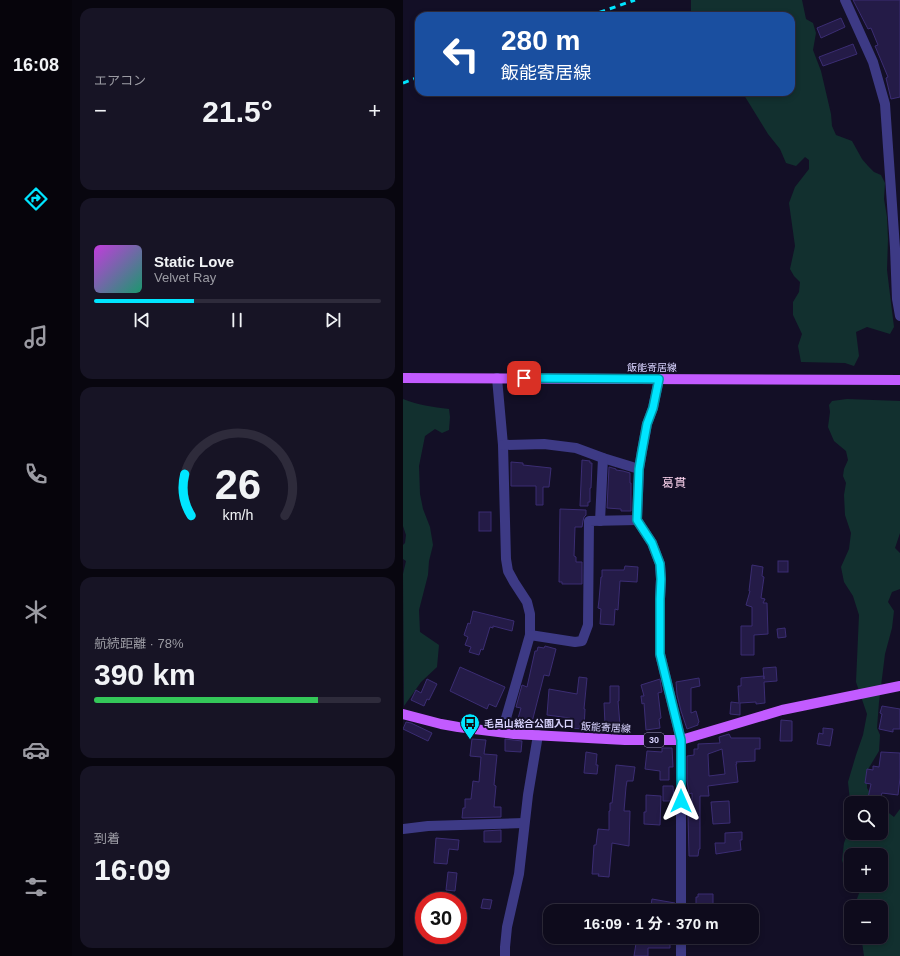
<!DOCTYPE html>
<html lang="ja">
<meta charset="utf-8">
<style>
:root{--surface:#0e0b1c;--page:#171425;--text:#f1f3f6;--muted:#9b9ba3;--line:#2e2b3b;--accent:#00e5ff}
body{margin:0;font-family:Arial,"Noto Sans JP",sans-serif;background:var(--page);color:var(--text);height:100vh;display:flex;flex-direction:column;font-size:15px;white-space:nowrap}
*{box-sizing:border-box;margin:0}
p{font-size:13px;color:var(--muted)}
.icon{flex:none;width:22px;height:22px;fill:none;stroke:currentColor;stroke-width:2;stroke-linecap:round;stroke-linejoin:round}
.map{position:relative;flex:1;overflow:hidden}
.details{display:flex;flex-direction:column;gap:8px;padding:8px;background:#08060f;width:331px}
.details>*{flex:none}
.guide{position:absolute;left:12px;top:12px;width:380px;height:84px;border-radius:12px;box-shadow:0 2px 6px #0003,0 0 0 1px var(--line);background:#1a4fa0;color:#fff;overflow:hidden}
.tools{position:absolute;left:441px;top:796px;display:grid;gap:8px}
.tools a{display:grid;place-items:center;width:44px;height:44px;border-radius:8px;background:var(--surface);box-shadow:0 2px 6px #0003,0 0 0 1px var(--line);font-size:20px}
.speed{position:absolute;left:12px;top:892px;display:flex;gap:8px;font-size:20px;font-weight:700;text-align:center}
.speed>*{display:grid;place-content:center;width:52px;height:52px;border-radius:50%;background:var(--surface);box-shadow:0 2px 6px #0003,0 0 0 1px var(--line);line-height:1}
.speed .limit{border:6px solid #d22;background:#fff;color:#111}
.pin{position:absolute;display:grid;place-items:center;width:34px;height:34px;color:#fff;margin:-17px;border-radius:8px;box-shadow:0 2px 6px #0006}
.me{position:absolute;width:44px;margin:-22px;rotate:0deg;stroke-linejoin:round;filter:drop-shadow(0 0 3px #0008)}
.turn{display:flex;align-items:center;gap:14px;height:84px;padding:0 20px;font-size:18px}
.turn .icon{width:52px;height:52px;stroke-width:2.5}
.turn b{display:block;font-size:28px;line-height:34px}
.big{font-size:30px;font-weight:700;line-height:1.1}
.details .tile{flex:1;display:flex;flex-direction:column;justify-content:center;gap:6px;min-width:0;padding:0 14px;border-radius:12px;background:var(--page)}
.details .dial{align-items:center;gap:0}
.dial svg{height:104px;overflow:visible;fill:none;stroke:var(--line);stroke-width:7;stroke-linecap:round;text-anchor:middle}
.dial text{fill:var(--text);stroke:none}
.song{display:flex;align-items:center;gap:12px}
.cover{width:48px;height:48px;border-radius:6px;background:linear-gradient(135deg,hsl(290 70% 55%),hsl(160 70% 35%))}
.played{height:4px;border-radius:2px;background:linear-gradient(90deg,var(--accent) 35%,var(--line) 35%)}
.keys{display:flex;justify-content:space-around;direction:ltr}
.heat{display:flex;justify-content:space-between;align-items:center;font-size:22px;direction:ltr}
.charge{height:6px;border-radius:3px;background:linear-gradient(90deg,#34c759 78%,var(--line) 0)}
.trip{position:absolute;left:140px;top:904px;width:216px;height:40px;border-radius:12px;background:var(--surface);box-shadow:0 2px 6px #0003,0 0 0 1px var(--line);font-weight:700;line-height:40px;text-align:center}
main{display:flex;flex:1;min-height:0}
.tabs{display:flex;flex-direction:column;width:72px;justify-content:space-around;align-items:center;background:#06040b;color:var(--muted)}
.tabs .icon{width:28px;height:28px}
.tabs .active{color:var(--accent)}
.tabs b{font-size:18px;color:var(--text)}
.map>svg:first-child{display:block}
.green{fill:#12302f}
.building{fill:#241b47;stroke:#3b2d73;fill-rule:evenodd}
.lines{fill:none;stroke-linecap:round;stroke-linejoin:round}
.minor{stroke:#3d3a85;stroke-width:10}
.major{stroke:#c25bff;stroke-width:10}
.rail{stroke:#00e5ff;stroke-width:3;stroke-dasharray:6 5;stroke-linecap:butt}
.route-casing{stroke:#0095a6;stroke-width:10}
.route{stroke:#00e5ff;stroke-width:7}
.labels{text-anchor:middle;stroke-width:4;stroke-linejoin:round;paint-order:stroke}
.shield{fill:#130f26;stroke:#9e99be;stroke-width:1}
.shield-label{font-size:9px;font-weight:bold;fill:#d9d4ff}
.street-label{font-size:10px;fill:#d9d4ff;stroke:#130f26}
.poi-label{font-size:10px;font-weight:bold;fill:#d9d4ff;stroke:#130f26;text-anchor:start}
.quarter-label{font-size:12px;fill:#ffd6f0;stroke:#130f26}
</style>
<main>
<nav class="tabs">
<b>16:08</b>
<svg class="icon active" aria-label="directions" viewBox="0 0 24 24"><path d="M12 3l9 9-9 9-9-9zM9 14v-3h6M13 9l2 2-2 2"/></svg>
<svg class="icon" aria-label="music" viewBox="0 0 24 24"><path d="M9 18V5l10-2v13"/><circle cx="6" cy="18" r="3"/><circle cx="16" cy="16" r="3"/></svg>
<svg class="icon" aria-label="phone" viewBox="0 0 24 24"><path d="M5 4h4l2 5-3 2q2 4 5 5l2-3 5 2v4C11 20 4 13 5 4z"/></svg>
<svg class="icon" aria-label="climate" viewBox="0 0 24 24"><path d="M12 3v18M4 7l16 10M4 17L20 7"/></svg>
<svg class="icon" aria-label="car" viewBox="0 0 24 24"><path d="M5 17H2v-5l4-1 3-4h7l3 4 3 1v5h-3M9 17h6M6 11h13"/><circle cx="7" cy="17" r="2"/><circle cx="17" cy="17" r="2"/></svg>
<svg class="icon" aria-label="filters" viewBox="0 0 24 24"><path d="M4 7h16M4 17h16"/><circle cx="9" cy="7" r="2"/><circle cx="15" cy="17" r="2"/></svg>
</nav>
<section class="details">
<div class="tile"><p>エアコン</p>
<div class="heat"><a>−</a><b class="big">21.5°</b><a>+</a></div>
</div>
<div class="tile">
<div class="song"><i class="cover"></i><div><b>Static Love</b><p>Velvet Ray</p></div></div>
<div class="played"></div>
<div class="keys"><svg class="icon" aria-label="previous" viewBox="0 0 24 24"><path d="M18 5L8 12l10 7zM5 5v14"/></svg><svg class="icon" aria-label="pause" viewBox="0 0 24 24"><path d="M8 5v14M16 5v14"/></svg><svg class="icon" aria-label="next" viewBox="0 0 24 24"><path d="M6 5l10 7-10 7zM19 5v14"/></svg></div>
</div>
<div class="tile dial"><svg viewBox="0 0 100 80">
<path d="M14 69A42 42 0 1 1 86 69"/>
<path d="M14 69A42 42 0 0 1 9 37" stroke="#00e5ff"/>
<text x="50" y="56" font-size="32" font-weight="700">26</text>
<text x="50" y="72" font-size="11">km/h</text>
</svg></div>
<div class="tile"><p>航続距離 · 78%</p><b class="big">390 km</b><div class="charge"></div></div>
<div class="tile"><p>到着</p><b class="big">16:09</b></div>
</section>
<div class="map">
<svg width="497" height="956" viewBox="0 0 497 956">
<rect width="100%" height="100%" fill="#130f26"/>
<!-- green -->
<g class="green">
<polygon points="288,0 399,0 403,19 410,23 413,33 410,50 418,71 428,114 429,126 433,135 449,141 459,159 465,166 471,172 478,175 482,183 481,199 484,217 485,239 484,270 491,327 487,334 464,327 453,332 456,356 451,366 442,363 398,362 395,346 399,334 390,315 390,302 396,292 397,282 391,276 387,269 392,246 386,203 392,187 406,169 406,160 402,157 393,166 383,163 377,149 365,134 341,95 338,92 388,92 388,16 291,16 288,11"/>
<path d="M0,399c14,6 30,8 46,10l1,8 -1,13 -7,3 -7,-4 -10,7 -6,30 1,28 3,15 7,18 3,18 -4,16 -1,14 -9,35 1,22 19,13 -2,22 -16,15 -17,24 -1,-132 3,-13 -3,-2v-14l2,-2 1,-8 -3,-9z"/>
<polygon points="444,399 497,401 497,533 492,548 497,553 497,589 489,592 485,602 491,611 489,628 482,654 476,702 474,728 477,735 476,751 464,771 464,788 473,803 448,803 448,833 478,833 478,807 491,817 497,809 497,956 461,956 459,942 457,937 478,937 478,907 451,907 458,888 450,885 478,885 478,855 448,855 448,884 446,884 439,860 441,843 448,825 448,810 445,782 453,755 460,735 464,714 453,682 456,615 450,596 441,582 438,567 446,549 448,533 442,515 441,495 443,483 440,476 441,469 445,460 443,451 431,441 425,427 427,412 426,405 429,401"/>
</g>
<!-- building -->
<g class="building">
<polygon points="450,0 497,0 497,97 488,99 483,78 485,77 472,46 475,45 468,28 465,29"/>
<polygon points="438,18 442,27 418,38 414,28"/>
<polygon points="450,44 454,54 420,66 416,57"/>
<polygon points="179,460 187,461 187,463 189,463 188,488 187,488 187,502 185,502 185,506 177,506"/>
<polygon points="108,462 120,463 120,465 148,468 146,487 140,487 140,505 133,505 133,486 108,486"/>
<polygon points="206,467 213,469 213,470 220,471 227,473 227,483 228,483 228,511 218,511 218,509 204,508"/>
<polygon points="157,509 183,510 183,515 181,517 180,521 179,527 172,527 171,556 173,557 173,562 179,562 179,584 159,584 159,582 156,582"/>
<rect x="76" y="512" width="12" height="19"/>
<rect x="375" y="561" width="10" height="11"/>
<polygon points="349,565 360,567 359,576 361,577 358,598 362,599 360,603 364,603 365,634 351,635 351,655 338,655 338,626 349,626 349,607 343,605 347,591 346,591"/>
<polygon points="222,566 235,567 234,582 217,581 215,610 212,609 211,625 197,624 198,609 195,608 196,600 198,577 199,577 199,570 221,570"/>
<polygon points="70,611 111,621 109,631 90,626 90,628 87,627 80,650 78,649 76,655 66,652 68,647 62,645 65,637 61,635 65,623 67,624"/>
<polygon points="382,628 383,637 375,638 374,629"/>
<polygon points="142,646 153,649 146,676 141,675 128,726 114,722 118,708 113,707 119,685 124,687 132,651 134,651 135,647 141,648"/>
<polygon points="57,667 102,687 93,707 86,704 84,709 47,691"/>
<polygon points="373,667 374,681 361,682 362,703 353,704 353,702 337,703 337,715 327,714 328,702 336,703 335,686 338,686 338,678 361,676 361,679 360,668"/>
<polygon points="176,677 184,678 181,709 182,709 181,729 167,728 167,718 144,715 146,689 174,694"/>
<polygon points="296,678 297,686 288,688 288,713 293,711 296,722 295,723 295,725 284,729 278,711 274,695 273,682"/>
<polygon points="24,679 34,684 26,700 24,699 21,706 8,700 13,690 18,693"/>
<polygon points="257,679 259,692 255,693 258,718 256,719 257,728 243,730 241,703 239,704 238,696 241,696 238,685"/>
<polygon points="207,686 216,686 216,701 215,701 217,725 208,725 208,723 202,724 201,703 207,703"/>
<polygon points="479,706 497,709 497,729 490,729 490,732 476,729 479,714 477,713"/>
<polygon points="378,720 389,721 389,741 377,741"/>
<polygon points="3,722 8,723 29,733 25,741 0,729"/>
<polygon points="420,728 430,729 427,746 414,744 416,733 420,734"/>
<path d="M326,734l2,4h29v11h-5v12l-19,1 1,2h-1l2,18 -30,4 1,10h-9v53h-1l-1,7h-9l-1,-42h4v-21l-3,1 -2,-13v-25l7,-1v-6h4v-5l22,-1 -1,-6zM319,749l3,25 -16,2 -1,-22z"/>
<polygon points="69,739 83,740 81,754 94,755 91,785 93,786 91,807 98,807 98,817 59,818 60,808 62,808 62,799 68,799 70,781 76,782 78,757 67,756"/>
<polygon points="102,739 119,741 118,752 102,751"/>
<polygon points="259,748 269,748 270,767 266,767 266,780 257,780 257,771 242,769 244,751 259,752"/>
<polygon points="183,752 194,754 193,765 195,765 194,774 181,773"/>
<polygon points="478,752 497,753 497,778 495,795 479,793 477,800 465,798 468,784 462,783 464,769 470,770 470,766 476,767"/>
<polygon points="213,765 232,767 230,781 224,781 223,787 221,811 227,811 226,846 209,843 206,877 195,876 196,874 189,874 191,845 193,845 195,829 206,830 206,811 207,811 207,803 209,803"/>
<polygon points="260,786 270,786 271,801 260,801"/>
<polygon points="243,795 258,796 257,825 241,824 241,812 243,812"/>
<polygon points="326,801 327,823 310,824 308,802"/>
<polygon points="98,830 98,842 81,842 81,831"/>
<polygon points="339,832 339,840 337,840 338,850 313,854 312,843 322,843 322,833"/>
<polygon points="33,838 56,840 55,850 46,849 44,864 31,863"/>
<polygon points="45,872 54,873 52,891 43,890"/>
<polygon points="295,894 310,894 310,906 293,906 293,897 295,897"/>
<polygon points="80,899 89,900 87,909 78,908"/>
<polygon points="249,899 272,903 272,911 247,911"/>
<polygon points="234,937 249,937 249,938 267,939 267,948 245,948 245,956 231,956"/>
</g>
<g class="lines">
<!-- minor -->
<g class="minor">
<polyline points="442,0 470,62 482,104 492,248 494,299 497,316"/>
<polyline points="94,378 100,445 103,559 105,571 111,582 124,602 127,614 127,635 99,732"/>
<polyline points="256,379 250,408 244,424 239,451 236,469 234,520 249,543 257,564 258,579 257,599 257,654 278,740 278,911"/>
<polyline points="100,445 141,444 173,448 200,458 236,469"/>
<polyline points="197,521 200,458"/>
<polyline points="127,635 172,642 179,641 185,625 186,521 234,520"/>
<polyline points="0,829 25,826 121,823"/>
<polyline points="102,956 102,947 104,927 116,874 125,795 135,735"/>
<polyline points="278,956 278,937"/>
</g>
<!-- major -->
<g class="major">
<polyline points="0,378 497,380"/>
<polyline points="0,714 38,724 55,727 111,734 222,740 278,740 379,710 497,686"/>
</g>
<!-- rail -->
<g class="rail">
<polyline points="186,16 232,0"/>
<polyline points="0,83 16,77"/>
</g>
</g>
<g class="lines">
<!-- route casing -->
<g class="route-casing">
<polyline id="route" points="121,378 256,379 250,408 244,424 239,451 236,469 234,520 249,543 257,564 258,579 257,599 257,654 278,740 278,801"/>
</g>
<!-- route -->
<use href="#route" class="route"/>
</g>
<!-- icons -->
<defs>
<g id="bus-pin" transform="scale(1)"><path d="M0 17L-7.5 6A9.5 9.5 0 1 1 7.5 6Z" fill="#00e5ff" stroke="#130f26"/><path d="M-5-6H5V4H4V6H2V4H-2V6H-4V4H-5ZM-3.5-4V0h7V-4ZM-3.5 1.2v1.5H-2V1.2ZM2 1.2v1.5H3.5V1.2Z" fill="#111"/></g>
</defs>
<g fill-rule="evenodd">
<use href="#bus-pin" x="67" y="723"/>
</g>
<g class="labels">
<!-- shield labels -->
<rect class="shield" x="241" y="733" width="20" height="14" rx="3"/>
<g class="shield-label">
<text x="251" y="743">30</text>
</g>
<!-- street labels -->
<g class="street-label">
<text x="249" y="371">飯能寄居線</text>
<text transform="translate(203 727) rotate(3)" y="4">飯能寄居線</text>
</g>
<!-- poi labels -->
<g class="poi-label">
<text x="81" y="727">毛呂山総合公園入口</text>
</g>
<!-- quarter labels -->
<g class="quarter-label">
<text x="271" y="487">葛貫</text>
</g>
</g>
</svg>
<div class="tools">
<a><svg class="icon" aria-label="search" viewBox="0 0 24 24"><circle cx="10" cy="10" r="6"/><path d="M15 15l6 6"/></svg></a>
<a>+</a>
<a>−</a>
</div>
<div class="speed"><div class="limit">30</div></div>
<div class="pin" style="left:121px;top:378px;background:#d93025"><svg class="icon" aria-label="arrive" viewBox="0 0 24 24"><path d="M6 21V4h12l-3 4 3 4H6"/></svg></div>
<svg class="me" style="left:278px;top:801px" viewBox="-20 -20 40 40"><path d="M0-17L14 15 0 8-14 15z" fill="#00e5ff" stroke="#fff" stroke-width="4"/></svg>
<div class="trip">16:09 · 1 分 · 370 m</div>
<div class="guide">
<div class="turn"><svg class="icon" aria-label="left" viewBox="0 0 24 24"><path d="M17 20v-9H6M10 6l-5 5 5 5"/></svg><div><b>280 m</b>飯能寄居線</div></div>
</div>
</div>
</main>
